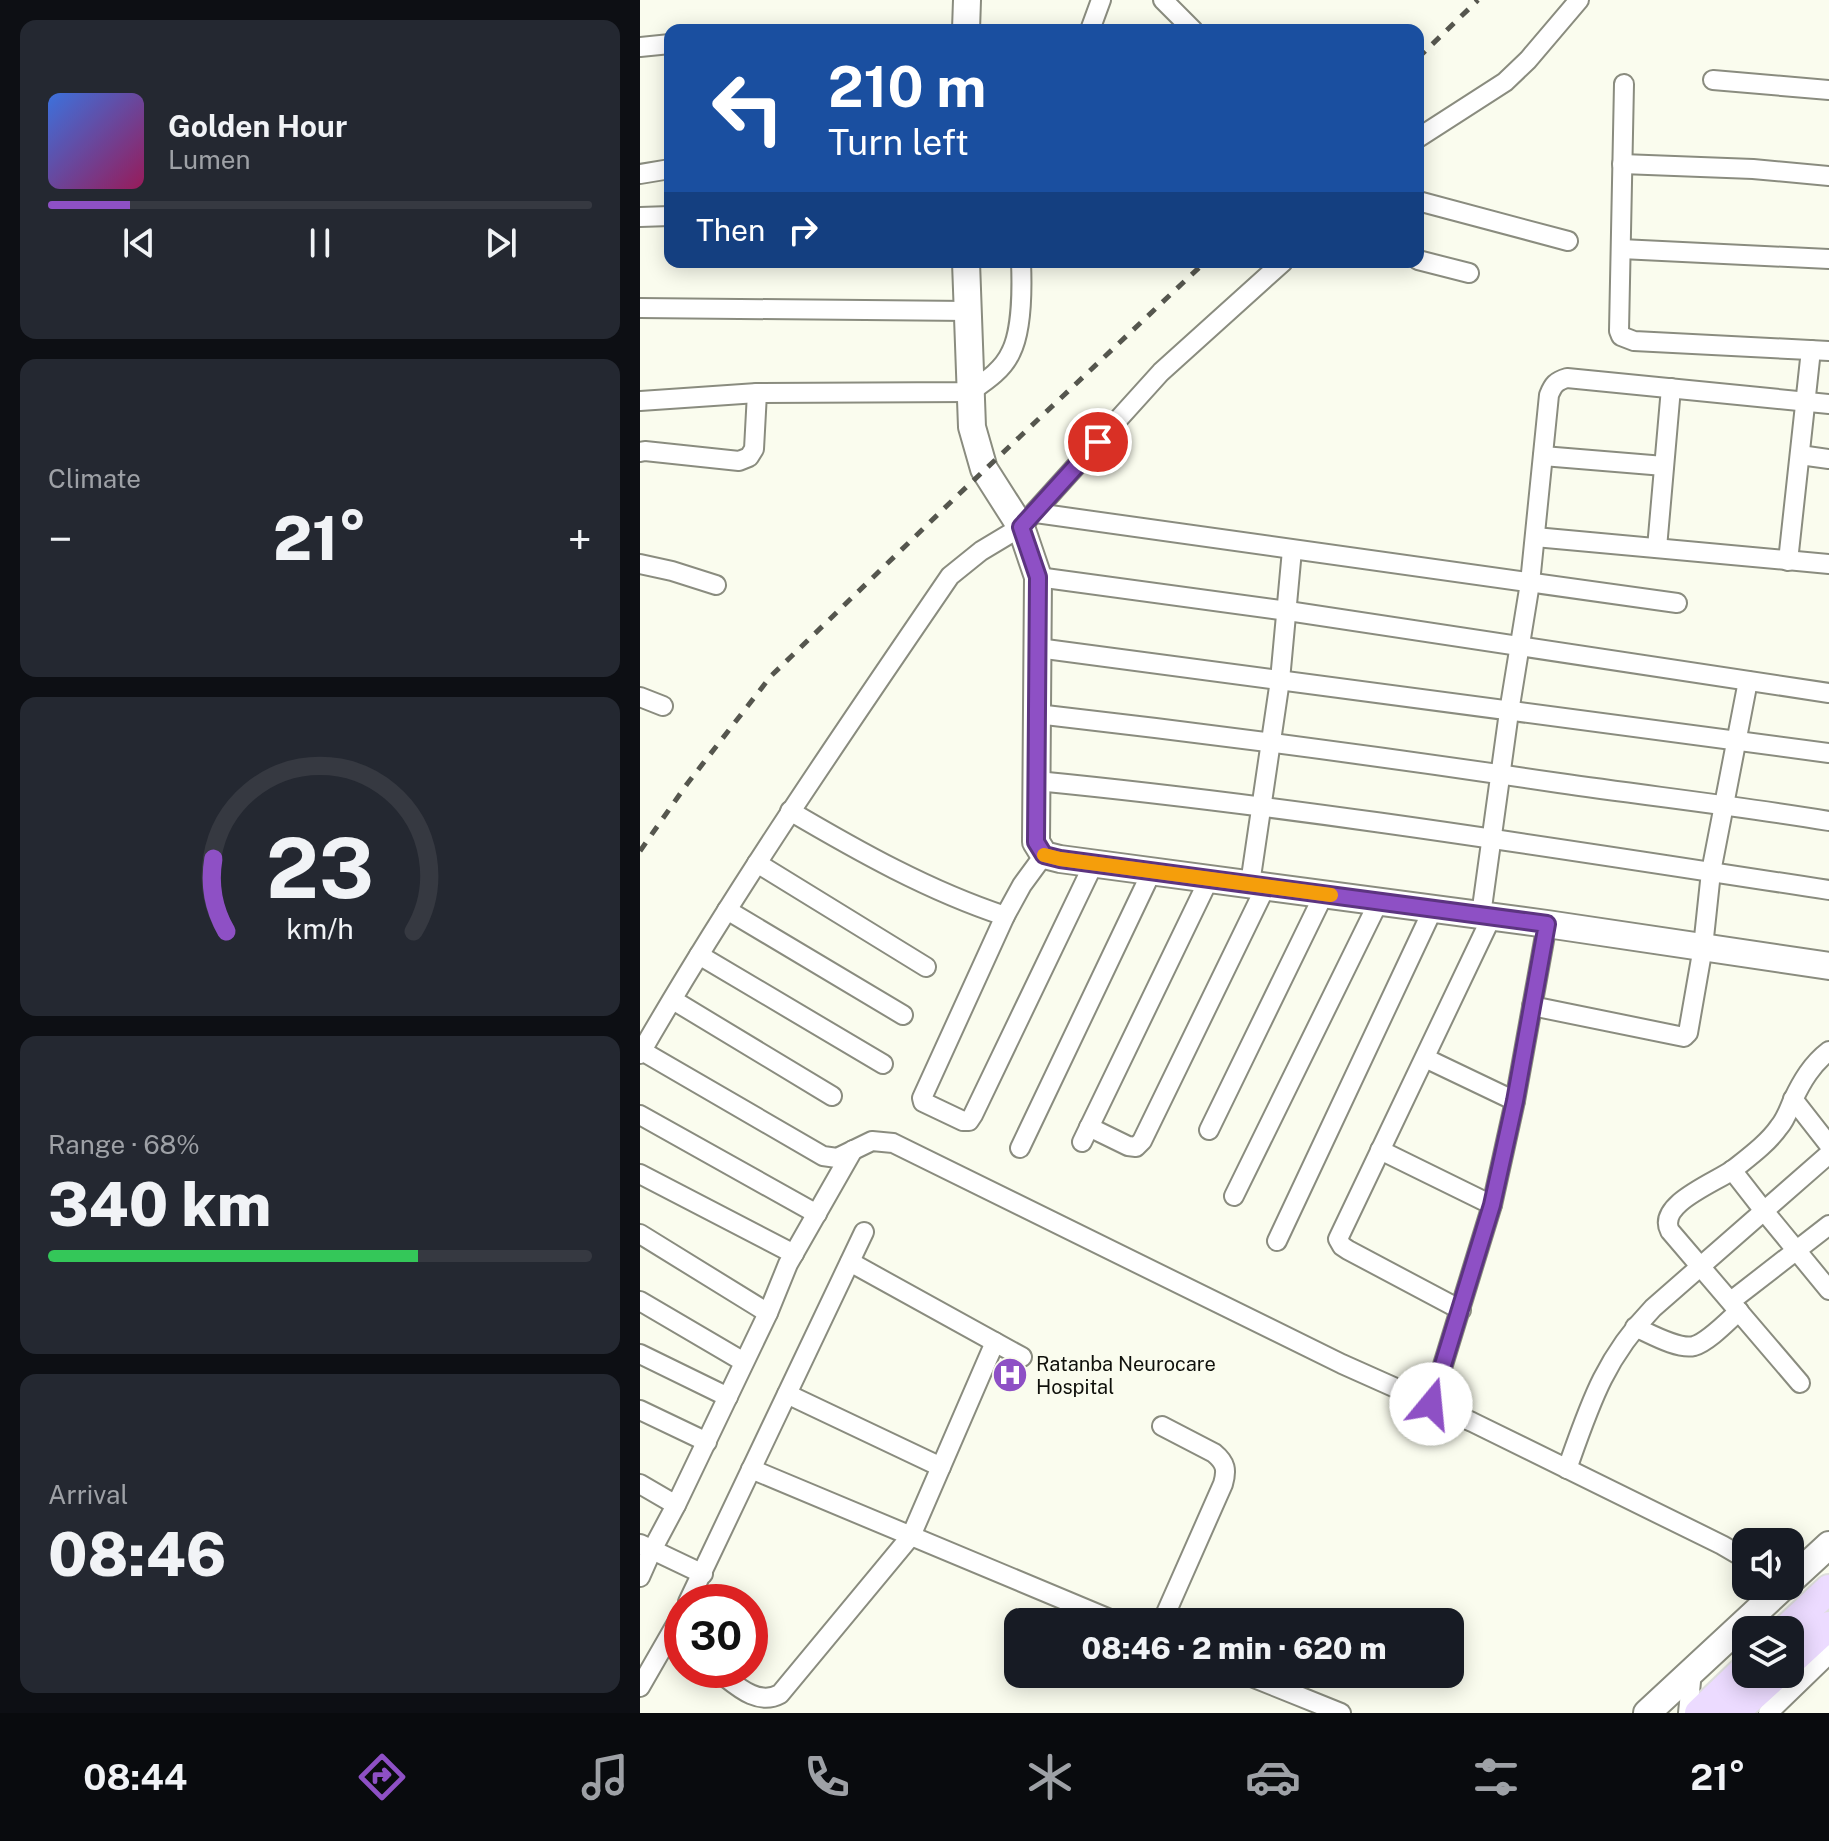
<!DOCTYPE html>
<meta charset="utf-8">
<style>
:root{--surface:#171b24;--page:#242831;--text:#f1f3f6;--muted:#9ea1a6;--line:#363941;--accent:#8e50c5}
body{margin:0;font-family:"Public Sans",sans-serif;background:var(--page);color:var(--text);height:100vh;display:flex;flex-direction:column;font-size:30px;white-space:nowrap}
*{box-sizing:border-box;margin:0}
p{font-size:26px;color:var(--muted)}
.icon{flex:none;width:44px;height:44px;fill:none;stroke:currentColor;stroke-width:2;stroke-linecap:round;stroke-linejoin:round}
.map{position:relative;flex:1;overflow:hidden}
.panel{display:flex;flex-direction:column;gap:20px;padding:20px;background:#0d0f14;width:640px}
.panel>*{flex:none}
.top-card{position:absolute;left:24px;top:24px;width:760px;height:244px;border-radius:16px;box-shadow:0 4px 20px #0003;background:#1a4fa0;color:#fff;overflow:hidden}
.tools{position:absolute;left:1092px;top:1528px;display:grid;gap:16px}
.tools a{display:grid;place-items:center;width:72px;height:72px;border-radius:16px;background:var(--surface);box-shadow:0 4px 20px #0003;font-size:40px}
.speed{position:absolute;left:24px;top:1584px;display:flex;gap:16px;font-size:40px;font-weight:700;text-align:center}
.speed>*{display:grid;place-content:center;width:104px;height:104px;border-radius:50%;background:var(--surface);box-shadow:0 4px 20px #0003;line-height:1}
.speed .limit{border:12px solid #d22;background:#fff;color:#111}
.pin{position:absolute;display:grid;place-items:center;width:68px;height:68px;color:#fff;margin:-34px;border:4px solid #fff;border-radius:50%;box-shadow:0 2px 8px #0007}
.me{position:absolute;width:88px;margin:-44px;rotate:17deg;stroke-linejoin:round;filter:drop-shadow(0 0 6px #0008)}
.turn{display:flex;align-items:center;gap:28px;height:168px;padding:0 32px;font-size:36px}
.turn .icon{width:104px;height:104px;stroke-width:2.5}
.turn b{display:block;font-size:56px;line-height:68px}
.then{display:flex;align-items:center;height:76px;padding:0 32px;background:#0003;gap:16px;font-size:30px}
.big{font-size:60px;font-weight:800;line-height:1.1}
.panel .tile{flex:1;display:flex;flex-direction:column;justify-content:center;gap:12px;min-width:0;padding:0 28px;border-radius:16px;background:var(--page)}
.panel .dial{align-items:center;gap:0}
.dial svg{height:208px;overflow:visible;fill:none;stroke:var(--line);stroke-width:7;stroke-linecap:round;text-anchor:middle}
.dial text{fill:var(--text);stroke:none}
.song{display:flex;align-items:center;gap:24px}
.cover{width:96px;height:96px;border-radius:12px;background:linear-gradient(135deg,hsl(220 70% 55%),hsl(330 70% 35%))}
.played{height:8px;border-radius:4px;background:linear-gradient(90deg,var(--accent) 15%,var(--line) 15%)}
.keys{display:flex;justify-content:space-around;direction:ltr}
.heat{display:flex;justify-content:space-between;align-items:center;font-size:44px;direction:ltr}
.charge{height:12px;border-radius:6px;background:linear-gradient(90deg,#34c759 68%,var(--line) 0)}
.trip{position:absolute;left:364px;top:1608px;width:460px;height:80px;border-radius:16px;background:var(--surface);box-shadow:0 4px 20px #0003;font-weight:800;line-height:80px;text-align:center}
.dock{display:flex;height:128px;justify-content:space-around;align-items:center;background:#090b0e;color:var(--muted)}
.dock .icon{width:56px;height:56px}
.dock .selected{color:var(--accent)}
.dock b{font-size:36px;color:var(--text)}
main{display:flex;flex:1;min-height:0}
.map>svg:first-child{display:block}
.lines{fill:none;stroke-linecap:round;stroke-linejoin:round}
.street-casing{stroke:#8a8c7f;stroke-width:22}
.secondary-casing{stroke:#8a8c7f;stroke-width:30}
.primary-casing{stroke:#dededd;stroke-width:32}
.street{stroke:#fff;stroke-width:18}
.secondary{stroke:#fff;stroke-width:26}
.primary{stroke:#ecdbff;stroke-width:28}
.rail{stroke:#55564e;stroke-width:5;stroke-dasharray:10 10;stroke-linecap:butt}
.route-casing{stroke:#5c3480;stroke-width:20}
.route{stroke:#8e50c5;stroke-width:14}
.slow{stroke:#f59e0b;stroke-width:14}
.labels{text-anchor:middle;stroke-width:8;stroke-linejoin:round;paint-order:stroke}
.poi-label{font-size:20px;fill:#10110c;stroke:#fafcee;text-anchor:start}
</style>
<main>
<section class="panel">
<div class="tile">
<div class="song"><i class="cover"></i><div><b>Golden Hour</b><p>Lumen</p></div></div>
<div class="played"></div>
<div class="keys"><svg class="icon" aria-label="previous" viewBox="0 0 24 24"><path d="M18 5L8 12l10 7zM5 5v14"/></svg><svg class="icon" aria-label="pause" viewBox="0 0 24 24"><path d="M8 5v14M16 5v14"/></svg><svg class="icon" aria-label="next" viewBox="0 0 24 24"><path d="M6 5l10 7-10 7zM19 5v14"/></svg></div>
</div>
<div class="tile"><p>Climate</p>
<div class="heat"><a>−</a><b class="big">21°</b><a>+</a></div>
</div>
<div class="tile dial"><svg viewBox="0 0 100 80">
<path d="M14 69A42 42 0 1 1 86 69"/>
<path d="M14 69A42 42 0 0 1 9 41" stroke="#8e50c5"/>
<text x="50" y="56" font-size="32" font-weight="700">23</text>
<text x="50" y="72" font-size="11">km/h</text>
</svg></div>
<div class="tile"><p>Range · 68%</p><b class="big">340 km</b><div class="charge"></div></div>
<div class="tile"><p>Arrival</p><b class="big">08:46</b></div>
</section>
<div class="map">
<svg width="1189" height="1713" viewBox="0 0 1189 1713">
<rect width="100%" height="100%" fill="#fafcee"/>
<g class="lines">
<!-- street casing -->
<g class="street-casing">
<g id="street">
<polyline points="523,0 553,30"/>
<polyline points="450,30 461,0"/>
<polyline points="0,47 30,44"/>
<polyline points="1073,80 1189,90"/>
<polyline points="984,84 979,331 981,336 994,341 1189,351"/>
<polyline points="778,138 865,82 888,60 939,0"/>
<polyline points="982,164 1113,169 1189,176"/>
<polyline points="0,174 30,169"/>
<polyline points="778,201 928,241"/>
<polyline points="0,217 30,216"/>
<polyline points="981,249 1189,259"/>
<polyline points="778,260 829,273"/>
<polyline points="0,308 328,311"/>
<path d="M0,401l117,-8 213,-1c16,-11 33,-22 41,-40 11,-22 11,-66 10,-90"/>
<polyline points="0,452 5,451 99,461 109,457 114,449 117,393"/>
<polyline points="1160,455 1189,459"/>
<polyline points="903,456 1024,466"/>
<polyline points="396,513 1037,603"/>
<polyline points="895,537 1189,564"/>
<polyline points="1017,548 1031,388"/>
<polyline points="1148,561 1171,350"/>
<polyline points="0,564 32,571 76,585"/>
<polyline points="398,577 648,611 1189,693"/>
<polyline points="398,648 1189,753"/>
<polyline points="0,697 23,706"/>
<path d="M397,714c175,20 349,43 522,69 90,13 180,23 270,38"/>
<path d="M397,781c265,26 529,69 792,109"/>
<path d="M150,811c68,40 139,80 215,105"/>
<polyline points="404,855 382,885 365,916 282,1098 283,1102 323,1121 329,1121 333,1115 454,863"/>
<polyline points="117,863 286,967"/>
<polyline points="610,884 640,680 652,550"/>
<polyline points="87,910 263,1015"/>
<path d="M841,915l28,-203 21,-129 19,-188c4,-10 7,-14 18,-17l262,26"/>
<polyline points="59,955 243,1064"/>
<polyline points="33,1000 192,1096"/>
<polyline points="892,1006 1039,1036 1044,1037 1048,1033 1063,947 1071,872 1108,681"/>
<polyline points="2,1051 183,1156 197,1158 232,1141 253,1143 702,1364 832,1422 1082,1545 1106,1559"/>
<path d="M0,1054c95,-165 203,-321 310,-478l31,-25 40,-24 140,-155 122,-110"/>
<polyline points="785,1058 875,1101"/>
<polyline points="1153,1099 1189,1145"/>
<polyline points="0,1115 177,1214"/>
<polyline points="449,1127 488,1146 496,1147 502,1141 626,886"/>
<polyline points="569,1130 684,894"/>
<polyline points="442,1142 569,879"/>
<polyline points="380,1148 512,871"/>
<polyline points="740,1150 852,1205"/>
<polyline points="1092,1170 1124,1211 1189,1290"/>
<polyline points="0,1174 154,1254"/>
<polyline points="594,1196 739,901"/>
<polyline points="0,1234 128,1313"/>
<polyline points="637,1241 793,909"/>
<polyline points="210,1262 382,1357"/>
<polyline points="0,1301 104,1362"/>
<polyline points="1091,1301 1189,1225"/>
<polyline points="821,1310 708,1250 702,1246 698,1239 852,916"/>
<path d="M995,1327c14,6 43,23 59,19 14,-4 34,-25 45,-35"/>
<polyline points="0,1354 88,1397"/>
<path d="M1160,1383l-130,-152c-14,-27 47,-49 64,-62 15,-12 34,-26 45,-42 7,-8 10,-18 14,-27 9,-19 19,-36 36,-49"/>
<polyline points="147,1394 301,1467"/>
<polyline points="791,1404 852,1205 875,1101 907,924"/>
<polyline points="0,1410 67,1442"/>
<polyline points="111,1469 477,1622"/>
<path d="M927,1469c23,-65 37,-110 86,-161l176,-154"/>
<polyline points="0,1484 36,1505"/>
<polyline points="0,1544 63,1574"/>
<polyline points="0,1577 12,1550 36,1505 128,1313 148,1264 213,1150"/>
<polyline points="48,1602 224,1232"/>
<path d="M522,1622l61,-138c4,-14 3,-21 -9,-31l-52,-27"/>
<path d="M76,1670c18,13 40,37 64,24l131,-158 84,-194"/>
<polyline points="604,1674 701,1713"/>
<polyline points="0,1687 42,1614"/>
<polyline points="1048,1713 1052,1671"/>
<polyline points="1128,1713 1189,1654"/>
</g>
</g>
<!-- secondary casing -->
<g class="secondary-casing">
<g id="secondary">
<polyline points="326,30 327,0"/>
<polyline points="326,262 332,427 344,469 381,527 398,577 396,842 404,855 420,859 907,924 1189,966"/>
<polyline points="1150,1581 1189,1545"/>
<polyline points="1007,1713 1144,1586"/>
</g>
</g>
<!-- primary casing -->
<g class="primary-casing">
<g id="primary">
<polyline points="1145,1630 1189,1589"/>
<polyline points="1150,1662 1189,1626"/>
<polyline points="1059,1713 1106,1668"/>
<polyline points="1094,1713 1137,1674"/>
</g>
</g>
<!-- street -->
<use href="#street" class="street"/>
<!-- secondary -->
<use href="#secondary" class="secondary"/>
<!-- primary -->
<use href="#primary" class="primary"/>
<!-- rail -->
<g class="rail">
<polyline points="778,58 838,0"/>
<polyline points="0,851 47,784 131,676 317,496 565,262"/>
</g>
</g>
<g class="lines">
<!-- route casing -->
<g class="route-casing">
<polyline id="route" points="458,442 381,527 398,577 396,842 404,855 420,859 907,924 875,1101 852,1205 791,1404"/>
</g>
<!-- route -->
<use href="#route" class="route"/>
<!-- slow -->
<polyline class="slow" points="404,855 420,859 691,895"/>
</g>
<!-- icons -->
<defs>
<g id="hospital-disc" transform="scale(1.8)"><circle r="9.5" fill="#8e50c5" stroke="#fafcee"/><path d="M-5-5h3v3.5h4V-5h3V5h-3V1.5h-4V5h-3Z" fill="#fff"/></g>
</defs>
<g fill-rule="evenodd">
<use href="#hospital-disc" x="370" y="1375"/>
</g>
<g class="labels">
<!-- poi labels -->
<g class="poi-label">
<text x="396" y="1371">Ratanba Neurocare<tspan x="396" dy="23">Hospital</tspan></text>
</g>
</g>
</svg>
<div class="tools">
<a><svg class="icon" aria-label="sound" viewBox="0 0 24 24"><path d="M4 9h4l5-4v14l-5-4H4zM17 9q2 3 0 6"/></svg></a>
<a><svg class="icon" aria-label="layers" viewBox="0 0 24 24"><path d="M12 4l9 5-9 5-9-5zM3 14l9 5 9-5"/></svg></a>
</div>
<div class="speed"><div class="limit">30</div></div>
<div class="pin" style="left:458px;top:442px;background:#d93025"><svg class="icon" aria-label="arrive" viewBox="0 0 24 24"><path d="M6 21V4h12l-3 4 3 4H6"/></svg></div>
<svg class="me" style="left:791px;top:1404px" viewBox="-20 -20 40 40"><circle r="19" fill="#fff"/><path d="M0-13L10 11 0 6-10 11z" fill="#8e50c5"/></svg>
<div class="trip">08:46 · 2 min · 620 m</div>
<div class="top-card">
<div class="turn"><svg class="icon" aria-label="left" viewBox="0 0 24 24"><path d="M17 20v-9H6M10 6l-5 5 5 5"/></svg><div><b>210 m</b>Turn left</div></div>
<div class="then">Then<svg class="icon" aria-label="right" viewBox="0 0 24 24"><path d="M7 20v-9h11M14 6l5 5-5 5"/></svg></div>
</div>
</div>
</main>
<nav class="dock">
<b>08:44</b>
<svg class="icon selected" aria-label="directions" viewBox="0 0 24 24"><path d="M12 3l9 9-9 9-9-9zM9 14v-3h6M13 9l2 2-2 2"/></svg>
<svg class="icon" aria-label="music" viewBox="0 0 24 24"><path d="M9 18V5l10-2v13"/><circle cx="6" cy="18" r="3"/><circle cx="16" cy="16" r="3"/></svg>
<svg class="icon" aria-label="phone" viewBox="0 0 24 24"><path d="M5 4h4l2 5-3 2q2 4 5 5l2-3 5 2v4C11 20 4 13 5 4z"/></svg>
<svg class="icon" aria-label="climate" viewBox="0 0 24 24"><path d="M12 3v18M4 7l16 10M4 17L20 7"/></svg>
<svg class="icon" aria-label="car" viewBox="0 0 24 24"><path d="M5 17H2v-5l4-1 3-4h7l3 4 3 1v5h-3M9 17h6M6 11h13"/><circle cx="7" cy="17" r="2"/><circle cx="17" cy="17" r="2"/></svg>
<svg class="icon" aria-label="filters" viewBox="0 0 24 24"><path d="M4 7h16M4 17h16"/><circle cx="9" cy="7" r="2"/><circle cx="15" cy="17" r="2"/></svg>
<b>21°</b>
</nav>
